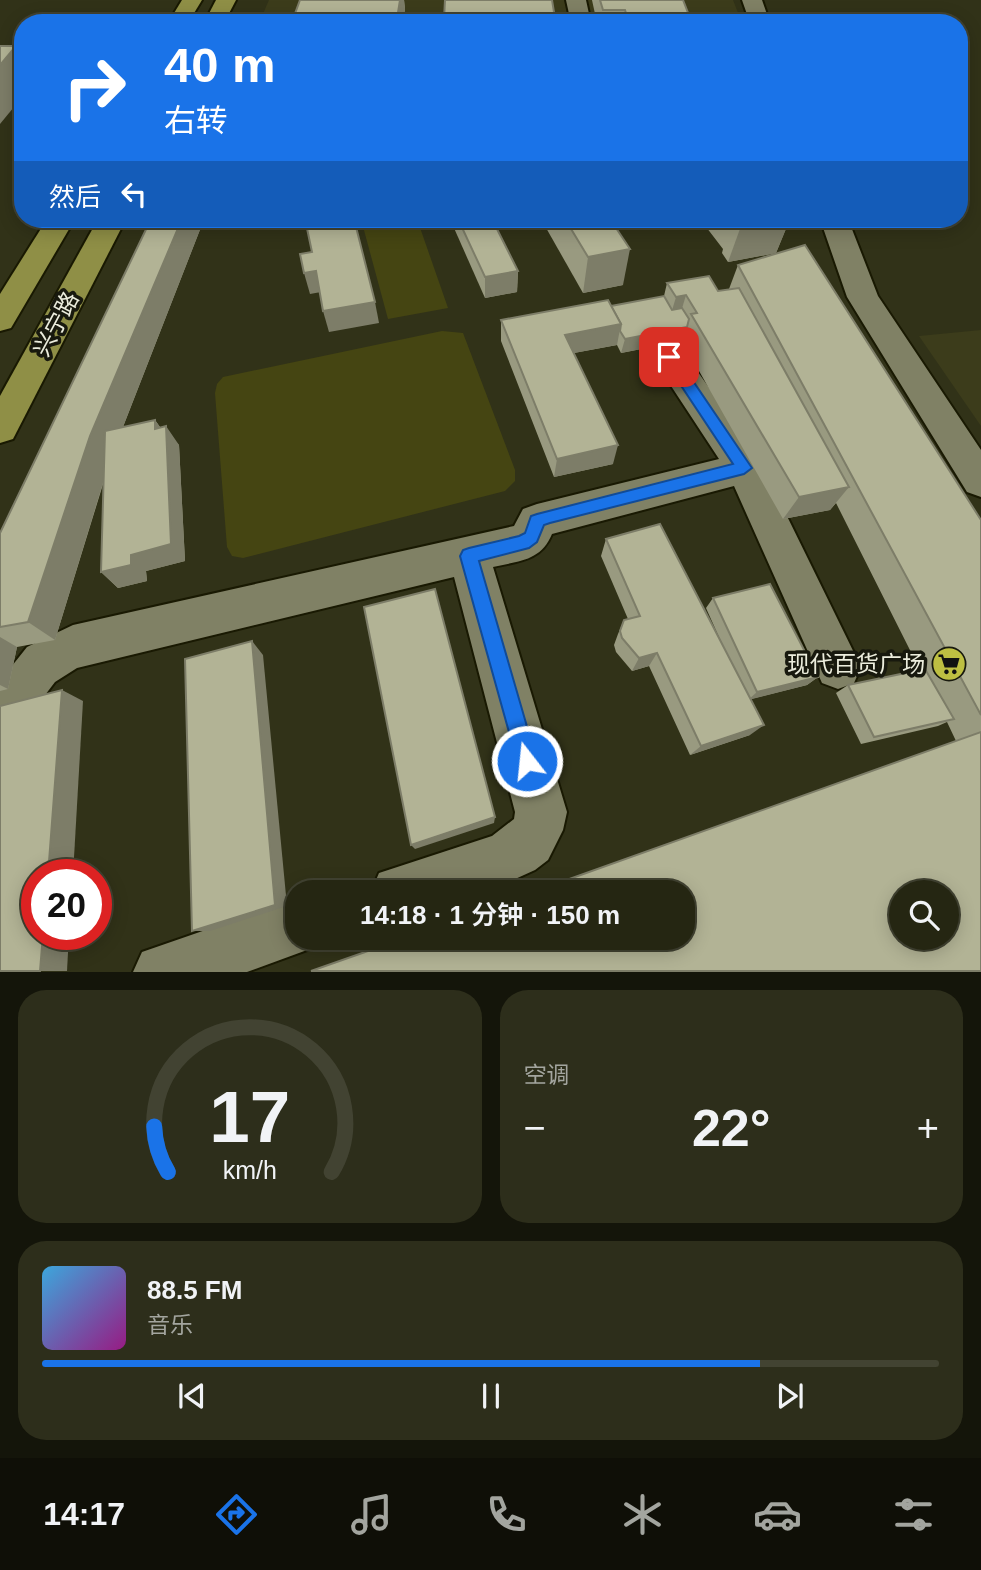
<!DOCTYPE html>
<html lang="zh">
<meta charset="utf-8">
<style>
:root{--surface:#252612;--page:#2d2e1b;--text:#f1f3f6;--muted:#a3a59f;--line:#424332;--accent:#1a73e8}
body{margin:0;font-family:Arial,"Noto Sans SC",sans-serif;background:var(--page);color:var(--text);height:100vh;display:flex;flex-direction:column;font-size:26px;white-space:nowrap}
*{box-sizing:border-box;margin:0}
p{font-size:23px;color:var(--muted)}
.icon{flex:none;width:38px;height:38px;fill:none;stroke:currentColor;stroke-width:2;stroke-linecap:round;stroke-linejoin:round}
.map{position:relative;height:972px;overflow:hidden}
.details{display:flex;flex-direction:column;gap:18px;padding:18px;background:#14150a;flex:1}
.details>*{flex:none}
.banner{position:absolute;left:14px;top:14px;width:954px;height:214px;border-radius:28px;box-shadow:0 4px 18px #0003,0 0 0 2px var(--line);background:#1a73e8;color:#fff;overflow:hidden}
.controls{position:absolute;left:889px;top:880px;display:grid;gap:14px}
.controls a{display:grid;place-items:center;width:70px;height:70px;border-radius:50%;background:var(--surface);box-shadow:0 4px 18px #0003,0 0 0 2px var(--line);font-size:35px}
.speed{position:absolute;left:21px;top:859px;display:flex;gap:14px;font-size:35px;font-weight:700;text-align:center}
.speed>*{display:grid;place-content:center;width:91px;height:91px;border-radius:50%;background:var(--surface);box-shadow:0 4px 18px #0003,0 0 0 2px var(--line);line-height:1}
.speed .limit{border:10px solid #d22;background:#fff;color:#111}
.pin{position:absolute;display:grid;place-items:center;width:60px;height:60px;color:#fff;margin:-30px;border-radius:14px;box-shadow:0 4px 10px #0006}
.me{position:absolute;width:77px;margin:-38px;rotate:344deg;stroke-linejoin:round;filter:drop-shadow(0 0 5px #0008)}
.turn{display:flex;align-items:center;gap:24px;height:147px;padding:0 35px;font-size:32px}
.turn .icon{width:91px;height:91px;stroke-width:2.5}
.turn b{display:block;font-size:49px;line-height:60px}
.then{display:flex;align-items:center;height:66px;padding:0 35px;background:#0003;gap:14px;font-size:26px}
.big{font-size:52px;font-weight:600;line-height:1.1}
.details .widget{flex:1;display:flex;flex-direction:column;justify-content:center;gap:10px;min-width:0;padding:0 24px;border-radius:28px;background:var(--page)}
.details .dial{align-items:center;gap:0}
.dial svg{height:182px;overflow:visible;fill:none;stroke:var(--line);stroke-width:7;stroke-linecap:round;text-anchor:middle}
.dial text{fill:var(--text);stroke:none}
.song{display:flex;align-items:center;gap:21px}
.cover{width:84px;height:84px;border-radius:10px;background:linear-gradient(135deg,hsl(200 70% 55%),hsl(310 70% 35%))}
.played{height:7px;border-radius:4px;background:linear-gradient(90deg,var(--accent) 80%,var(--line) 80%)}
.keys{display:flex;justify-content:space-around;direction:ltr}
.heat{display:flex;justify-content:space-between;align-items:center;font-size:38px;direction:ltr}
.details .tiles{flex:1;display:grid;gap:18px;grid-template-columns:1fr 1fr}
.widget:last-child{grid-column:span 2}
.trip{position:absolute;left:285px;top:880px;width:410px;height:70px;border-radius:28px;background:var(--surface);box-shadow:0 4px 18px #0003,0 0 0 2px var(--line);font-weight:600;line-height:70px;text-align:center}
.tab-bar{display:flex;height:112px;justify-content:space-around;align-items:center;background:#0f0f07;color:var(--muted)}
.tab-bar .icon{width:49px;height:49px}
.tab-bar .selected{color:var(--accent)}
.tab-bar b{font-size:32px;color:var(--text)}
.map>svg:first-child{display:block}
.built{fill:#3c3c1b}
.green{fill:#454512}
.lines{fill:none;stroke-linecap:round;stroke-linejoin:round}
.minor-casing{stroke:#191902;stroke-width:4}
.major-casing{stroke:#191902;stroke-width:4}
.minor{fill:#808165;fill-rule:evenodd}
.major{fill:#8f8f46;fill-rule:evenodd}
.wall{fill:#999a80}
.shaded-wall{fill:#7d7d68}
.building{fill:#b2b395;stroke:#7d7d68;stroke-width:2;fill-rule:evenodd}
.route{fill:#1a73e8;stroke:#114b97;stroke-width:2}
.labels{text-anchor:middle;stroke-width:7;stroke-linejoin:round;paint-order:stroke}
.street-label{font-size:23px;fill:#eceddd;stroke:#18190e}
.poi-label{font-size:23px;fill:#eceddd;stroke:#18190e;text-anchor:end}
</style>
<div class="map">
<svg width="981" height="972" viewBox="0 0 981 972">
<rect width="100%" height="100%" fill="#313218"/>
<!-- built -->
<g class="built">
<polygon points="269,0 733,0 742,23 259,23"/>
<polygon points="981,330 981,426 919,336"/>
</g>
<!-- green -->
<g class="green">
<polygon points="361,219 417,219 448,308 388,319"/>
<polygon points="442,331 463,333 515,470 515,481 505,491 243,558 232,556 227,547 215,393 217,384 223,377"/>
</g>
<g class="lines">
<!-- minor casing -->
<g class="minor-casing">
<g id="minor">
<polygon points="566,0 586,0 591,23 571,23"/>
<polygon points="742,0 762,0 770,23 750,23"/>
<polygon points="820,219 848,219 878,296 981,450 981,497 967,492 847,297"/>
<path d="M669,345l12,3 77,109 103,210 -7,16 -16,6 -16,-6 -88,-197 -182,48c-11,27 -33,27 -59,33l74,245 -4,18 -15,30 -13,10 -33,15 -20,7h-111l8,-19 113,-37 22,-17 1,-7 -61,-235 -377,91 -22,14 -32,42 -23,12v-55l27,-34 46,-22 441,-99 9,-17 14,-5 182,-45 -67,-102 5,-9z"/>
<polygon points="298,898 298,938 321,938 318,946 247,972 133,972 142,952"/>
</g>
</g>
<!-- major casing -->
<g class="major-casing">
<g id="major">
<polygon points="182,0 202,0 188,23 168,23"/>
<polygon points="216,0 236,0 224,23 204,23"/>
<polygon points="47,219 75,219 11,328 0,331 0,294"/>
<polygon points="98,219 126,219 13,439 0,443 0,396"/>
</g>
</g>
<!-- minor -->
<use href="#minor" class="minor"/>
<!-- major -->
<use href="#major" class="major"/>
</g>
<!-- wall -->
<g class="wall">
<polygon points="300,0 404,0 405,9 403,23 294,23 293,19"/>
<polygon points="592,0 683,0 692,23 597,23"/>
<polygon points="555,18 554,23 444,23 444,19"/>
<polygon points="450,219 492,219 518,271 517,292 485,298"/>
<polygon points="541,219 610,219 623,285 583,293"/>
<polygon points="700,219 790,219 776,253 728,262 722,253 723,249"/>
<polygon points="203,222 123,427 155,420 160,427 179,445 185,561 146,571 147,581 118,588 101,572 104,481 55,640 17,647 8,689 0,691 0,533"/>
<polygon points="738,265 981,520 981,971 956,741 947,722 938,726 861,744 836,693 848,685 920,670 836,503 830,510 783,519 682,341 621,353 617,345 574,353 613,464 554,477 501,341 501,320 611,306 664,296 667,283 718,291 729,289"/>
<polygon points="606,539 723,646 706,608 713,598 818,677 807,685 751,699 750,735 690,755 649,666 632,671 616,652 614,645 618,634 624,620 628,619 601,556"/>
</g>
<!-- shaded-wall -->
<g class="shaded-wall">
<polygon points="400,0 404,0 405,9 403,23 397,23 397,19"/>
<polygon points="16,46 23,59 23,96 0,124 0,65"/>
<polygon points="182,219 202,219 203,222 110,460 55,640 28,622 90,436"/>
<polygon points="781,219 790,219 776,253 728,262 741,226"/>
<polygon points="630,249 623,285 583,293 588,257"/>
<polygon points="316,271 321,292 310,294 304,273"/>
<polygon points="518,271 517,292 485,298 485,277"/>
<polygon points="686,295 678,322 668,324 676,297"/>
<polygon points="375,302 379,323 329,332 323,311"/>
<polygon points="621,324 617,345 563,355 565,335"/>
<polygon points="687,327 682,341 621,353 625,339"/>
<polygon points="155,420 167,437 166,426 179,445 185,561 146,571 147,581 118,588 101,572 131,555 155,429"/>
<polygon points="618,445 613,464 554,477 557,459"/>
<polygon points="849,487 830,510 783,519 799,497"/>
<polygon points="0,637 17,647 8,689 0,685"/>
<polygon points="252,641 263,655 287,906 210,931 192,931"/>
<polygon points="657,653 649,666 632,671 639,658"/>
<polygon points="818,677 807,685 748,700 757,692"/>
<polygon points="62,690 83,701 73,875 48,875"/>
<polygon points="764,725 750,735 690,755 701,746"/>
<polygon points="495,817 494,823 415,849 411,845"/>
<polygon points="43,934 69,934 67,971 40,971"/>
</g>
<!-- building -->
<g class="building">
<polygon points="300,0 400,0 397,19 293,19"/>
<polygon points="445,0 552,0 555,18 444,19"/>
<polygon points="600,0 683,0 692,23 629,23 625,10 603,10"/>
<polygon points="0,46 16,46 0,65"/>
<polygon points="151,219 182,219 90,436 28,622 0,627 0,533"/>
<polygon points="305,219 354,219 375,302 323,311 316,271 304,273 300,254 312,252"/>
<polygon points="458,219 492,219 518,271 485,277"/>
<polygon points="565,219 610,219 630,249 588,257"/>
<polygon points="736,219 781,219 741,226"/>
<polygon points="805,245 981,520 981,715 738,265"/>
<polygon points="709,276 718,291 739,288 849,487 799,497 691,314 697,313 686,295 676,297 667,283"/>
<polygon points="664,296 672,310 682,308 689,319 687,327 625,339 620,331 621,324 611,306"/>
<polygon points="608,300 621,324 565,335 618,445 557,459 501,320"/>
<polygon points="155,420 155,429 166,426 171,544 131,555 131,565 101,572 105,431"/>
<polygon points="660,524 764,725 701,746 657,653 639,658 622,638 620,631 624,620 640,616 606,539"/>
<polygon points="770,584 818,677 757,692 713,598"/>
<polygon points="435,589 495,817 411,845 364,607"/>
<polygon points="252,641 275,905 192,931 185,659"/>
<polygon points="925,669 954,719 874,737 848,685"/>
<polygon points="62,690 48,875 37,875 37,934 43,934 40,971 0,971 0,706"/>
<path d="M981,732v239h-670l94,-33h277v-46h-149zM901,892h46v46h-46z"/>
</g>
<!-- route -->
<polygon class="route" points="669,352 674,353 752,468 744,474 550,523 544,525 537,542 529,548 479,561 537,761 534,768 527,771 520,768 517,761 460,556 463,550 469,548 519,536 525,533 531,516 537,514 733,464 662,357"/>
<!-- icons -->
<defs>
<g id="supermarket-disc" transform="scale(1.75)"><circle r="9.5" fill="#bebf42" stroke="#18190e"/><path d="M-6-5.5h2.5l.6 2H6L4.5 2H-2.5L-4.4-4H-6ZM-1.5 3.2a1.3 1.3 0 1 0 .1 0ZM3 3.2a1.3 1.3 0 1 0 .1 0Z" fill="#111"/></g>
</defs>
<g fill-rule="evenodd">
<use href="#supermarket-disc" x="949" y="664"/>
</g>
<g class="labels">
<!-- street labels -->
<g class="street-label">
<text transform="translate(56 324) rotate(-62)" y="8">兴宁路</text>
</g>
<!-- poi labels -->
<g class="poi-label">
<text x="925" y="672">现代百货广场</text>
</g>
</g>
</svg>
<div class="controls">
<a><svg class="icon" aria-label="search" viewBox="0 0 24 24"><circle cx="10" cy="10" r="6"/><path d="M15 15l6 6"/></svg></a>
</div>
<div class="speed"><div class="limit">20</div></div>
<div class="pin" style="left:669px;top:357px;background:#d93025"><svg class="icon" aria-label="arrive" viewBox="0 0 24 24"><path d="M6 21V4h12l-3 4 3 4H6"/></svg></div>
<svg class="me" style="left:527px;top:761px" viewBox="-20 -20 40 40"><circle r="17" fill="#1a73e8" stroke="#fff" stroke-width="3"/><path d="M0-11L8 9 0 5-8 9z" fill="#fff"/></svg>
<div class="trip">14:18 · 1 分钟 · 150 m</div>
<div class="banner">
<div class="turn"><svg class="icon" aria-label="right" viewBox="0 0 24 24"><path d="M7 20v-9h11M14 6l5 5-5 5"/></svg><div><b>40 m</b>右转</div></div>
<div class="then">然后<svg class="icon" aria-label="left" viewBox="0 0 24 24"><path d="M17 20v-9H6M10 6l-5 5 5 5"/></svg></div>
</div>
</div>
<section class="details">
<div class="tiles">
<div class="widget dial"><svg viewBox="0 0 100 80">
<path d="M14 69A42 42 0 1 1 86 69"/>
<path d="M14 69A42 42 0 0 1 8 49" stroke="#1a73e8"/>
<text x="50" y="56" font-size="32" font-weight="700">17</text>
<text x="50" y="72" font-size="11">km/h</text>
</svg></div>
<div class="widget"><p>空调</p>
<div class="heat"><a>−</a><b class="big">22°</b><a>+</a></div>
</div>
<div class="widget">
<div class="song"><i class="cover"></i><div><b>88.5 FM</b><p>音乐</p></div></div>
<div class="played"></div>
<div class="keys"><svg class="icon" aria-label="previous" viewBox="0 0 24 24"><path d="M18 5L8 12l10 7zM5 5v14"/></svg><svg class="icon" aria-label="pause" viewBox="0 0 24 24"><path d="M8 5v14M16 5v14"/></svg><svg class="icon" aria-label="next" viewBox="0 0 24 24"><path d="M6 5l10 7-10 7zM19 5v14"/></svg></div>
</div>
</div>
</section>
<nav class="tab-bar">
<b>14:17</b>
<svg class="icon selected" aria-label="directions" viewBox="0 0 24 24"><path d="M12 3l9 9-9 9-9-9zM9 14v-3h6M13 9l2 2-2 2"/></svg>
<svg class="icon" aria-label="music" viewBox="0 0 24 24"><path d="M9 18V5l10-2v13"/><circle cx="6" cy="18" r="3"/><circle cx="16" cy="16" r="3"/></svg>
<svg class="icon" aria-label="phone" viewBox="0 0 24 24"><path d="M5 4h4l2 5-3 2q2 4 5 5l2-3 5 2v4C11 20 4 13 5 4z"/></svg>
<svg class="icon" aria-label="climate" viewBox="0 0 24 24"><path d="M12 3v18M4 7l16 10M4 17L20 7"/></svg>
<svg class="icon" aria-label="car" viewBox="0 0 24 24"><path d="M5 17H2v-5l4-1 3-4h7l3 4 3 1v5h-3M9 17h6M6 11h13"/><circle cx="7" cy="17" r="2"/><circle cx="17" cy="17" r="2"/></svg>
<svg class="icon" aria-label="filters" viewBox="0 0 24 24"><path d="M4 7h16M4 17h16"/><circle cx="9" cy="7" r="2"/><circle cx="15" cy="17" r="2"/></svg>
</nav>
